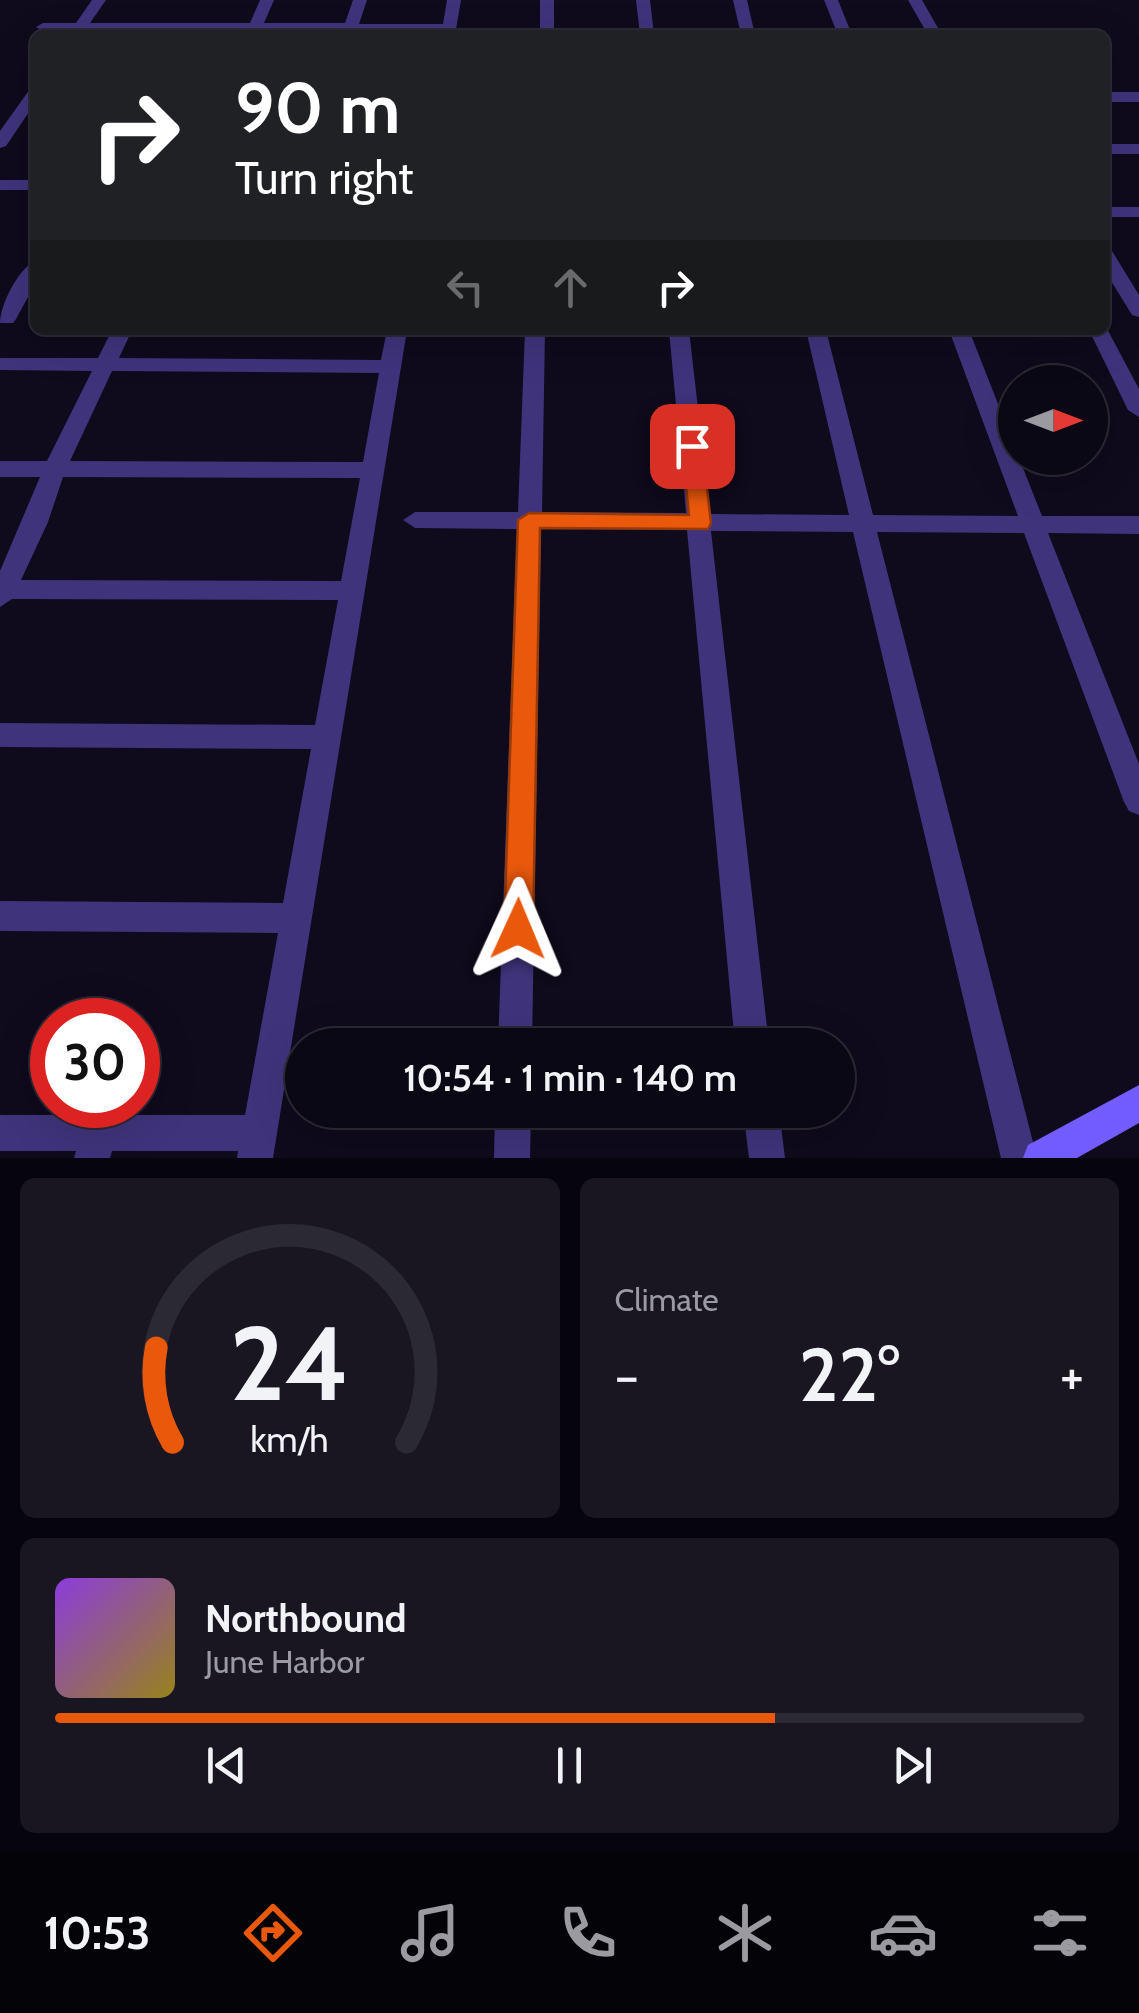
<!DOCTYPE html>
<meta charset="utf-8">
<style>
:root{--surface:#0b0815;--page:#191622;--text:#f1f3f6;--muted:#9a9aa0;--line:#2b2934;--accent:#ea580c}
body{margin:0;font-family:Cabin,sans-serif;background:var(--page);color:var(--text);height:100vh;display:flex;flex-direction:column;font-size:38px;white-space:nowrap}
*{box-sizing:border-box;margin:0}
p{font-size:32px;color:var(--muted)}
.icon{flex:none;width:55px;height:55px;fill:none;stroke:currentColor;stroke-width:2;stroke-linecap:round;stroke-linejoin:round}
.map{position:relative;height:1158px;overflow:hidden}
.side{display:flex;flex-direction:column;gap:20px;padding:20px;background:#06040c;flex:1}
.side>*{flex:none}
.top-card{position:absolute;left:30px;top:30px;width:1080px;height:305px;border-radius:15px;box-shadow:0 10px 40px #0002,0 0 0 2px var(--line);background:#202124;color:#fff;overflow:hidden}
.needle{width:65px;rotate:90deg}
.controls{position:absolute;left:998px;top:365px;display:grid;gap:20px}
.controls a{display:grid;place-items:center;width:110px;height:110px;border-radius:50%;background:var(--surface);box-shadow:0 10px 40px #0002,0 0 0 2px var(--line);font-size:50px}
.speed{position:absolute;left:30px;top:998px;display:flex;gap:20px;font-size:50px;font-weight:700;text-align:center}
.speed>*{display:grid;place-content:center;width:130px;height:130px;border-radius:50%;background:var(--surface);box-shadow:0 10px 40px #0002,0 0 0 2px var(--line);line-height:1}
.speed .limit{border:15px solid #d22;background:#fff;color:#111}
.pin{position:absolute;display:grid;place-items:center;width:85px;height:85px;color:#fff;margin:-42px;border-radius:20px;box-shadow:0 5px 15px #0006}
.me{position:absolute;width:110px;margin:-55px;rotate:1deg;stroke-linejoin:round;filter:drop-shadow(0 0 8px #0008)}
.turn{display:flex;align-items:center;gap:35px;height:210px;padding:0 40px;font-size:45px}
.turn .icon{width:130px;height:130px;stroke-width:2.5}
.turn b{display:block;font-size:70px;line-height:85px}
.lanes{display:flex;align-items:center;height:95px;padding:0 40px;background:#0003;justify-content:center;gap:50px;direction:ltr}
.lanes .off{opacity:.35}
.big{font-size:75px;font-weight:600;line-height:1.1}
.side .card{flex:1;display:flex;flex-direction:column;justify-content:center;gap:15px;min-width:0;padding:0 35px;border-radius:15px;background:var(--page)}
.side .dial{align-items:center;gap:0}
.dial svg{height:260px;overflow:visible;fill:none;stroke:var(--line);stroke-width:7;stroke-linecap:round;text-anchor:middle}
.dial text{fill:var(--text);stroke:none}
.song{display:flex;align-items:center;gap:30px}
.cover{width:120px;height:120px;border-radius:15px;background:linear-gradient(135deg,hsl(270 70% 55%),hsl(50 70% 35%))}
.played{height:10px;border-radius:5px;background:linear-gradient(90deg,var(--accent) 70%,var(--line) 70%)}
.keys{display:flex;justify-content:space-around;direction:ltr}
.heat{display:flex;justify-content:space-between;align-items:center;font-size:55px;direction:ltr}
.side .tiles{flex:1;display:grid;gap:20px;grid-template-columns:1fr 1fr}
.card:last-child{grid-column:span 2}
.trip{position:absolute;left:285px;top:1028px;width:570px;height:100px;border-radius:50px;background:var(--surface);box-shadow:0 10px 40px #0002,0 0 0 2px var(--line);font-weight:600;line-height:100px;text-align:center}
.dock{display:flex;height:160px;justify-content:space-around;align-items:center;background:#040308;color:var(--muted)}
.dock .icon{width:70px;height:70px}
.dock .active{color:var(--accent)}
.dock b{font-size:45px;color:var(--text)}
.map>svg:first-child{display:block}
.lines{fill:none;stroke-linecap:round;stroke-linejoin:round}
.street{fill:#3f347c;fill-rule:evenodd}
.secondary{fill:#735cff;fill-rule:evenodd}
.route{fill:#ea580c;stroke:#983908;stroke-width:2.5}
</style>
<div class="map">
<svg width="1139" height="1158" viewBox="0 0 1139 1158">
<rect width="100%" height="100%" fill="#0f0a1c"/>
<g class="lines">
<!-- street -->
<g class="street">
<polygon points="92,0 106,0 90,23 250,23 260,0 274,0 264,23 345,23 353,0 367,0 359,24 443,24 447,0 461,0 455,35 85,31 82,35 68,35 70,31 43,31 36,27 43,23 76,23"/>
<rect x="540" y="0" width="14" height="35"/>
<polygon points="636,0 650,0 654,35 640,35"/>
<polygon points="733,0 747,0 755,35 741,35"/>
<polygon points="824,0 838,0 852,35 838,35"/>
<polygon points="908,0 922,0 942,35 928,35"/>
<polygon points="35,87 35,103 6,146 0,148 0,131 30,89"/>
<rect x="1105" y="92" width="34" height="10"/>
<rect x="1105" y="144" width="34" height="10"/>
<rect x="0" y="180" width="35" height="10"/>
<rect x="1105" y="207" width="34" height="10"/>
<polygon points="1105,249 1112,251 1139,295 1139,317 1132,315 1105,271"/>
<path d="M35,261v23l-19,35 -3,4h-13c0,-18 18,-54 35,-62z"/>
<polygon points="1105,325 1139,389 1139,417 1128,410 1089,330 1105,330"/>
<path d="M112,330h20l-13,28 262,2 6,-30h20l-134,828h-36l1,-7h-126l-2,7h-36l2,-7h-76v-36h245l33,-182 -278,-2v-30l283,2 28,-154 -311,-2v-24l315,2 23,-125 -326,-1 -12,8v-36l40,-94h-40v-16h47l45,-90 -92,-1v-12h98zM112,371l267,2 -16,89 -293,-1zM63,477l297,1 -19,103 -320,-1 27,-58z"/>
<polygon points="525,330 545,330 542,512 686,513 669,330 689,330 710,514 849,515 806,330 826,330 873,515 1018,516 949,330 969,330 1015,447 1015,458 1019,458 1042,516 1139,516 1139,534 1048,533 1139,764 1139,815 1129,811 1124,802 1024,533 877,532 1037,1158 1001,1158 853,532 711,531 769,1045 735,1045 687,530 541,529 532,1045 498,1045 517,529 415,528 403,520 415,512 518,512"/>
<polygon points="495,1110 531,1110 530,1158 494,1158"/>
<polygon points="743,1110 779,1110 785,1158 749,1158"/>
</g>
<!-- secondary -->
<polygon class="secondary" points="1139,1085 1139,1123 1077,1158 1023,1158 1028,1145"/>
</g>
<!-- route -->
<polygon class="route" points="692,439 702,446 711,523 708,529 540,528 533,929 529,939 518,943 508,939 504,929 518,520 529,513 689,515 682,446"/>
</svg>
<div class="controls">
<a><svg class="needle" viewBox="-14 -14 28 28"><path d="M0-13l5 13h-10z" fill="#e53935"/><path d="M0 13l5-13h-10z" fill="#9a9aa0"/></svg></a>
</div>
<div class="speed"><div class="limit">30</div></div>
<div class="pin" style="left:692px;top:446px;background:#d93025"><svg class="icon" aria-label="arrive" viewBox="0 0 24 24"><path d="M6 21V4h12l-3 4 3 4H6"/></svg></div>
<svg class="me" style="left:518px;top:929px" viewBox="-20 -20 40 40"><path d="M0-17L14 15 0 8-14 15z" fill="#ea580c" stroke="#fff" stroke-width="4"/></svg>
<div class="trip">10:54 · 1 min · 140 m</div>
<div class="top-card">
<div class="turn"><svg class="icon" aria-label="right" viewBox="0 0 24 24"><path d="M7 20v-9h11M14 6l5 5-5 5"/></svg><div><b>90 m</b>Turn right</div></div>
<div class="lanes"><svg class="icon off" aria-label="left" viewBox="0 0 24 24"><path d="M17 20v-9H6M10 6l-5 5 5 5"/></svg><svg class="icon off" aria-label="ahead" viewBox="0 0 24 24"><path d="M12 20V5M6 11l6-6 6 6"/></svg><svg class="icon" aria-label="right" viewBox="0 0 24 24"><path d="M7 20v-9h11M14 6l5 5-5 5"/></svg></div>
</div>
</div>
<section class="side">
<div class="tiles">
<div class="card dial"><svg viewBox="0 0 100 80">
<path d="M14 69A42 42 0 1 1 86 69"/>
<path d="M14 69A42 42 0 0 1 9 40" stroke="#ea580c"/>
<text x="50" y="56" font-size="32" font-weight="700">24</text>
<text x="50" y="72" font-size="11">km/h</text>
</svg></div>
<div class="card"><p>Climate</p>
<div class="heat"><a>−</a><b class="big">22°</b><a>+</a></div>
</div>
<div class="card">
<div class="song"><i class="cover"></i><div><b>Northbound</b><p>June Harbor</p></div></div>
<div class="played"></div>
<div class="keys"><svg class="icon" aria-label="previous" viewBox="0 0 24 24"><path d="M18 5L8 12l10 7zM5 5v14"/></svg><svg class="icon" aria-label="pause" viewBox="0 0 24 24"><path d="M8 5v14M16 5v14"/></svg><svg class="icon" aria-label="next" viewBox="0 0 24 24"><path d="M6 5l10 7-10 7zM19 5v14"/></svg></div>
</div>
</div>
</section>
<nav class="dock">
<b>10:53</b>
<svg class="icon active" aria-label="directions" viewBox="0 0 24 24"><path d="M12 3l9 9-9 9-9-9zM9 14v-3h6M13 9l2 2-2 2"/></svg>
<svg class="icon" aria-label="music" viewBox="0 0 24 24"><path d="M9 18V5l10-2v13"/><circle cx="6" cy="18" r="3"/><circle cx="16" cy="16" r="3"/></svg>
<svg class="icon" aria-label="phone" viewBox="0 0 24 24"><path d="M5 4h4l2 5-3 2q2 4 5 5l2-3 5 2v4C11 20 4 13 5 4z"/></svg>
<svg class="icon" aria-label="climate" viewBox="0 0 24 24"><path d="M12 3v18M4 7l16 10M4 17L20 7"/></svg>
<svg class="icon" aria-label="car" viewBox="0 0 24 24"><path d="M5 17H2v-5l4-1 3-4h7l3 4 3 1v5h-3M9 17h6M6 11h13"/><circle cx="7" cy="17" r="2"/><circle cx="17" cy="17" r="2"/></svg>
<svg class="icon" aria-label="filters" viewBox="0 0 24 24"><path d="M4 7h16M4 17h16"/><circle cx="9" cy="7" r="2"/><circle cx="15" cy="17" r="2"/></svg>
</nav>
